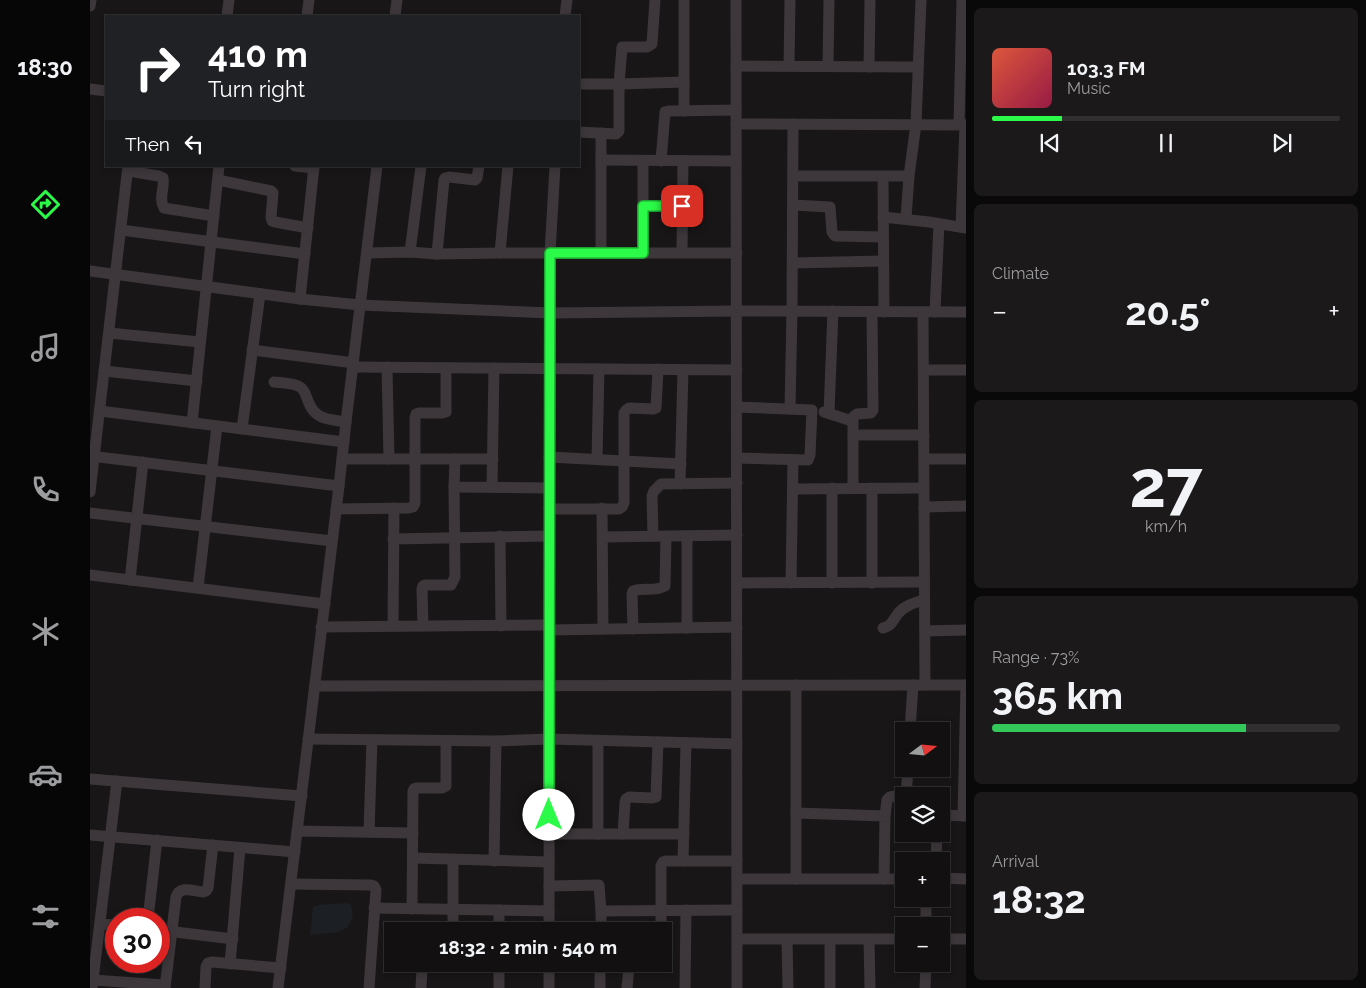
<!DOCTYPE html>
<meta charset="utf-8">
<style>
:root{--surface:#121011;--page:#1b191a;--text:#f1f3f6;--muted:#9c9d9f;--line:#313031;--accent:#2bfb48}
body{margin:0;font-family:Raleway,sans-serif;background:var(--page);color:var(--text);height:100vh;display:flex;flex-direction:column;font-size:19px;white-space:nowrap}
*{box-sizing:border-box;margin:0}
p{font-size:16px;color:var(--muted)}
.icon{flex:none;width:28px;height:28px;fill:none;stroke:currentColor;stroke-width:2;stroke-linecap:round;stroke-linejoin:round}
.map{position:relative;flex:1;overflow:hidden}
.drawer{display:flex;flex-direction:column;gap:8px;padding:8px;background:#0a0909;width:400px}
.drawer>*{flex:none}
.top-card{position:absolute;left:15px;top:15px;width:475px;height:152px;border-radius:0px;box-shadow:0 2px 8px #0003,0 0 0 1px var(--line);background:#202124;color:#fff;overflow:hidden}
.needle{width:32px;rotate:74deg}
.controls{position:absolute;left:805px;top:722px;display:grid;gap:10px}
.controls a{display:grid;place-items:center;width:55px;height:55px;border-radius:0px;background:var(--surface);box-shadow:0 2px 8px #0003,0 0 0 1px var(--line);font-size:25px}
.speed{position:absolute;left:15px;top:908px;display:flex;gap:10px;font-size:25px;font-weight:700;text-align:center}
.speed>*{display:grid;place-content:center;width:65px;height:65px;border-radius:50%;background:var(--surface);box-shadow:0 2px 8px #0003,0 0 0 1px var(--line);line-height:1}
.speed .limit{border:8px solid #d22;background:#fff;color:#111}
.pin{position:absolute;display:grid;place-items:center;width:42px;height:42px;color:#fff;margin:-21px;border-radius:10px;box-shadow:0 2px 8px #0006}
.me{position:absolute;width:55px;margin:-28px;rotate:0deg;stroke-linejoin:round;filter:drop-shadow(0 0 4px #0008)}
.turn{display:flex;align-items:center;gap:18px;height:105px;padding:0 20px;font-size:22px}
.turn .icon{width:65px;height:65px;stroke-width:2.5}
.turn b{display:block;font-size:35px;line-height:42px}
.then{display:flex;align-items:center;height:48px;padding:0 20px;background:#0003;gap:10px;font-size:19px}
.big{font-size:38px;font-weight:700;line-height:1.1}
.drawer .tile{flex:1;display:flex;flex-direction:column;justify-content:center;gap:8px;min-width:0;padding:0 18px;border-radius:8px;background:var(--page)}
.drawer .dial{align-items:center;gap:0}
.dial b{font-size:65px;line-height:1}
.song{display:flex;align-items:center;gap:15px}
.cover{width:60px;height:60px;border-radius:8px;background:linear-gradient(135deg,hsl(10 70% 55%),hsl(340 70% 35%))}
.played{height:5px;border-radius:2px;background:linear-gradient(90deg,var(--accent) 20%,var(--line) 20%)}
.keys{display:flex;justify-content:space-around;direction:ltr}
.heat{display:flex;justify-content:space-between;align-items:center;font-size:28px;direction:ltr}
.charge{height:8px;border-radius:4px;background:linear-gradient(90deg,#34c759 73%,var(--line) 0)}
.trip{position:absolute;left:294px;top:922px;width:288px;height:50px;border-radius:0px;background:var(--surface);box-shadow:0 2px 8px #0003,0 0 0 1px var(--line);font-weight:700;line-height:50px;text-align:center}
main{display:flex;flex:1;min-height:0}
.menu{display:flex;flex-direction:column;width:90px;justify-content:space-around;align-items:center;background:#070607;color:var(--muted)}
.menu .icon{width:35px;height:35px}
.menu .on{color:var(--accent)}
.menu b{font-size:22px;color:var(--text)}
.map>svg:first-child{display:block}
.green{fill:#1c1f23}
.lines{fill:none;stroke-linecap:round;stroke-linejoin:round}
.minor{stroke:#3d373b;stroke-width:11}
.route-casing{stroke:#1ca32f;stroke-width:12}
.route{stroke:#2bfb48;stroke-width:9}
</style>
<main>
<nav class="menu">
<b>18:30</b>
<svg class="icon on" aria-label="directions" viewBox="0 0 24 24"><path d="M12 3l9 9-9 9-9-9zM9 14v-3h6M13 9l2 2-2 2"/></svg>
<svg class="icon" aria-label="music" viewBox="0 0 24 24"><path d="M9 18V5l10-2v13"/><circle cx="6" cy="18" r="3"/><circle cx="16" cy="16" r="3"/></svg>
<svg class="icon" aria-label="phone" viewBox="0 0 24 24"><path d="M5 4h4l2 5-3 2q2 4 5 5l2-3 5 2v4C11 20 4 13 5 4z"/></svg>
<svg class="icon" aria-label="climate" viewBox="0 0 24 24"><path d="M12 3v18M4 7l16 10M4 17L20 7"/></svg>
<svg class="icon" aria-label="car" viewBox="0 0 24 24"><path d="M5 17H2v-5l4-1 3-4h7l3 4 3 1v5h-3M9 17h6M6 11h13"/><circle cx="7" cy="17" r="2"/><circle cx="17" cy="17" r="2"/></svg>
<svg class="icon" aria-label="filters" viewBox="0 0 24 24"><path d="M4 7h16M4 17h16"/><circle cx="9" cy="7" r="2"/><circle cx="15" cy="17" r="2"/></svg>
</nav>
<div class="map">
<svg width="876" height="988" viewBox="0 0 876 988">
<rect width="100%" height="100%" fill="#181617"/>
<!-- green -->
<path class="green" d="M257,903l4,1 2,12 -6,12 -9,4 -28,3 3,-28c8,-4 25,-3 34,-4z"/>
<g class="lines">
<!-- minor -->
<g class="minor">
<polyline points="565,0 562,44 557,47 532,47 529,84 594,82"/>
<polyline points="646,0 647,988"/>
<polyline points="0,6 1,0"/>
<polyline points="137,16 139,0"/>
<polyline points="217,16 219,0"/>
<polyline points="305,16 307,0"/>
<polyline points="475,16 477,0"/>
<polyline points="646,66 828,67"/>
<polyline points="699,66 700,0"/>
<polyline points="738,66 739,0"/>
<polyline points="779,67 780,0"/>
<polyline points="489,84 529,84 529,131 526,134 489,132"/>
<polyline points="0,89 16,91"/>
<polyline points="594,111 594,0"/>
<polyline points="646,124 876,125"/>
<polyline points="869,124 872,0"/>
<polyline points="511,133 511,253"/>
<polyline points="511,160 646,161"/>
<polyline points="571,161 575,112 580,111 646,110"/>
<polyline points="205,166 224,168"/>
<path d="M38,171l31,5 4,2c2,11 -5,19 1,30l50,8"/>
<polyline points="703,176 819,176"/>
<polyline points="793,176 794,312"/>
<polyline points="128,180 181,191 183,193 181,217 182,221 185,222 218,228"/>
<polyline points="703,205 740,207 742,232 745,236 793,237"/>
<polyline points="553,206 592,205"/>
<polyline points="793,217 839,222 876,228"/>
<polyline points="816,218 819,176 826,124 831,0"/>
<polyline points="871,227 875,125"/>
<polyline points="31,230 215,254"/>
<polyline points="320,252 331,166"/>
<polyline points="277,253 320,252 347,254 410,253 647,253"/>
<polyline points="410,253 418,166"/>
<polyline points="553,253 553,161"/>
<polyline points="592,253 593,161"/>
<polyline points="347,254 354,180 355,178 359,177 385,180 387,178 389,166"/>
<polyline points="703,263 793,261"/>
<polyline points="0,271 210,299 270,305 460,313 647,311 876,312"/>
<polyline points="210,299 224,166"/>
<polyline points="833,312 835,685"/>
<polyline points="845,312 849,224"/>
<polyline points="19,333 110,342"/>
<polyline points="162,350 264,363"/>
<polyline points="263,367 647,370"/>
<polyline points="297,367 299,459"/>
<polyline points="834,370 876,370"/>
<polyline points="14,371 107,381"/>
<path d="M184,382c8,1 20,1 26,5 5,3 6,9 8,14 7,19 20,18 38,21"/>
<polyline points="700,409 702,311 703,124"/>
<polyline points="10,411 254,442"/>
<polyline points="734,412 762,421"/>
<polyline points="739,413 743,311"/>
<polyline points="102,423 129,166"/>
<polyline points="152,429 170,294"/>
<polyline points="763,435 834,435"/>
<polyline points="0,456 249,486"/>
<polyline points="459,457 591,464"/>
<polyline points="647,458 718,460 720,455 722,410 647,407"/>
<polyline points="252,459 403,459"/>
<polyline points="365,459 364,487 459,488"/>
<polyline points="507,459 509,369"/>
<polyline points="834,459 876,459"/>
<polyline points="590,484 593,370"/>
<polyline points="402,487 404,368"/>
<polyline points="742,488 742,583"/>
<polyline points="763,488 763,417 767,414 781,413 783,410 782,312"/>
<polyline points="782,488 782,583"/>
<polyline points="703,489 834,488"/>
<polyline points="0,492 38,166"/>
<polyline points="834,507 876,506"/>
<polyline points="512,508 513,629"/>
<polyline points="246,509 319,508 323,507 325,503 325,418 326,414 329,413 352,413 356,412 356,368"/>
<polyline points="459,509 529,509 532,507 534,503 534,413 536,410 539,408 563,409 566,408 568,369"/>
<polyline points="0,513 242,541"/>
<polyline points="410,536 411,626"/>
<polyline points="563,536 562,496 564,491 571,484 647,483"/>
<polyline points="597,536 597,628"/>
<polyline points="513,537 647,535"/>
<polyline points="303,539 459,536"/>
<polyline points="0,575 235,604"/>
<polyline points="40,580 53,462"/>
<polyline points="647,583 834,582"/>
<polyline points="701,583 703,460"/>
<polyline points="108,588 127,426"/>
<polyline points="303,626 304,508"/>
<polyline points="333,626 332,589 333,586 335,585 361,585 365,577 364,487"/>
<polyline points="231,627 459,625"/>
<path d="M793,628c9,-3 8,-5 14,-13 6,-9 17,-12 27,-15"/>
<path d="M543,629l-1,-35 1,-3c10,-4 23,1 32,-5l1,-50"/>
<polyline points="459,630 647,627"/>
<polyline points="835,631 876,630"/>
<polyline points="225,686 876,685"/>
<polyline points="820,731 823,685"/>
<polyline points="218,739 406,741 459,739 647,744"/>
<polyline points="0,779 212,796"/>
<polyline points="816,796 818,769"/>
<polyline points="706,813 795,816 794,879"/>
<polyline points="851,815 876,816"/>
<polyline points="795,816 797,800 800,797 805,796 824,796"/>
<polyline points="873,816 876,685"/>
<polyline points="207,831 323,833"/>
<polyline points="279,832 282,740"/>
<polyline points="459,834 594,834"/>
<polyline points="508,834 508,741"/>
<polyline points="533,834 535,802 536,799 539,797 562,798 566,797 568,742"/>
<polyline points="0,835 205,852"/>
<polyline points="323,858 459,862"/>
<polyline points="363,860 363,931"/>
<polyline points="404,861 406,741"/>
<polyline points="593,861 596,743"/>
<polyline points="846,861 847,834"/>
<polyline points="851,878 876,879"/>
<polyline points="647,879 814,879"/>
<polyline points="706,879 706,685"/>
<polyline points="201,884 281,885 284,886 286,890 279,988"/>
<polyline points="459,886 509,885 511,911 511,931"/>
<polyline points="284,908 459,911"/>
<polyline points="322,909 323,791 324,789 326,788 352,788 356,786 356,741"/>
<polyline points="511,911 647,910"/>
<polyline points="58,919 67,840"/>
<polyline points="10,924 26,925"/>
<polyline points="836,926 836,899"/>
<polyline points="69,930 143,939"/>
<polyline points="409,931 409,910"/>
<polyline points="459,931 460,253 465,166"/>
<polyline points="571,931 571,866 573,862 576,861 647,861"/>
<polyline points="647,939 814,939"/>
<polyline points="697,939 698,988"/>
<polyline points="740,939 740,988"/>
<polyline points="779,939 780,988"/>
<polyline points="851,939 876,939"/>
<polyline points="140,964 150,848"/>
<polyline points="341,964 357,965 361,964"/>
<polyline points="3,980 75,985"/>
<polyline points="2,988 27,781"/>
<path d="M75,988l11,-91c4,-12 17,-6 27,-5l3,-1 2,-3 5,-43"/>
<polyline points="115,988 116,967 118,963 122,962 191,968"/>
<polyline points="188,988 249,486 256,422 287,166"/>
<polyline points="331,988 332,968 336,964"/>
<polyline points="409,988 409,964"/>
<polyline points="459,988 459,964"/>
<polyline points="510,988 510,964"/>
<polyline points="537,988 539,967 542,965 567,964"/>
<polyline points="595,988 596,910"/>
<polyline points="835,988 836,964"/>
</g>
</g>
<g class="lines">
<!-- route casing -->
<g class="route-casing">
<polyline id="route" points="459,815 460,253 553,253 553,206 592,206"/>
</g>
<!-- route -->
<use href="#route" class="route"/>
</g>
</svg>
<div class="controls">
<a><svg class="needle" viewBox="-14 -14 28 28"><path d="M0-13l5 13h-10z" fill="#e53935"/><path d="M0 13l5-13h-10z" fill="#9c9d9f"/></svg></a>
<a><svg class="icon" aria-label="layers" viewBox="0 0 24 24"><path d="M12 4l9 5-9 5-9-5zM3 14l9 5 9-5"/></svg></a>
<a>+</a>
<a>−</a>
</div>
<div class="speed"><div class="limit">30</div></div>
<div class="pin" style="left:592px;top:206px;background:#d93025"><svg class="icon" aria-label="arrive" viewBox="0 0 24 24"><path d="M6 21V4h12l-3 4 3 4H6"/></svg></div>
<svg class="me" style="left:459px;top:815px" viewBox="-20 -20 40 40"><circle r="19" fill="#fff"/><path d="M0-13L10 11 0 6-10 11z" fill="#2bfb48"/></svg>
<div class="trip">18:32 · 2 min · 540 m</div>
<div class="top-card">
<div class="turn"><svg class="icon" aria-label="right" viewBox="0 0 24 24"><path d="M7 20v-9h11M14 6l5 5-5 5"/></svg><div><b>410 m</b>Turn right</div></div>
<div class="then">Then<svg class="icon" aria-label="left" viewBox="0 0 24 24"><path d="M17 20v-9H6M10 6l-5 5 5 5"/></svg></div>
</div>
</div>
<section class="drawer">
<div class="tile">
<div class="song"><i class="cover"></i><div><b>103.3 FM</b><p>Music</p></div></div>
<div class="played"></div>
<div class="keys"><svg class="icon" aria-label="previous" viewBox="0 0 24 24"><path d="M18 5L8 12l10 7zM5 5v14"/></svg><svg class="icon" aria-label="pause" viewBox="0 0 24 24"><path d="M8 5v14M16 5v14"/></svg><svg class="icon" aria-label="next" viewBox="0 0 24 24"><path d="M6 5l10 7-10 7zM19 5v14"/></svg></div>
</div>
<div class="tile"><p>Climate</p>
<div class="heat"><a>−</a><b class="big">20.5°</b><a>+</a></div>
</div>
<div class="tile dial"><b>27</b><p>km/h</p></div>
<div class="tile"><p>Range · 73%</p><b class="big">365 km</b><div class="charge"></div></div>
<div class="tile"><p>Arrival</p><b class="big">18:32</b></div>
</section>
</main>
